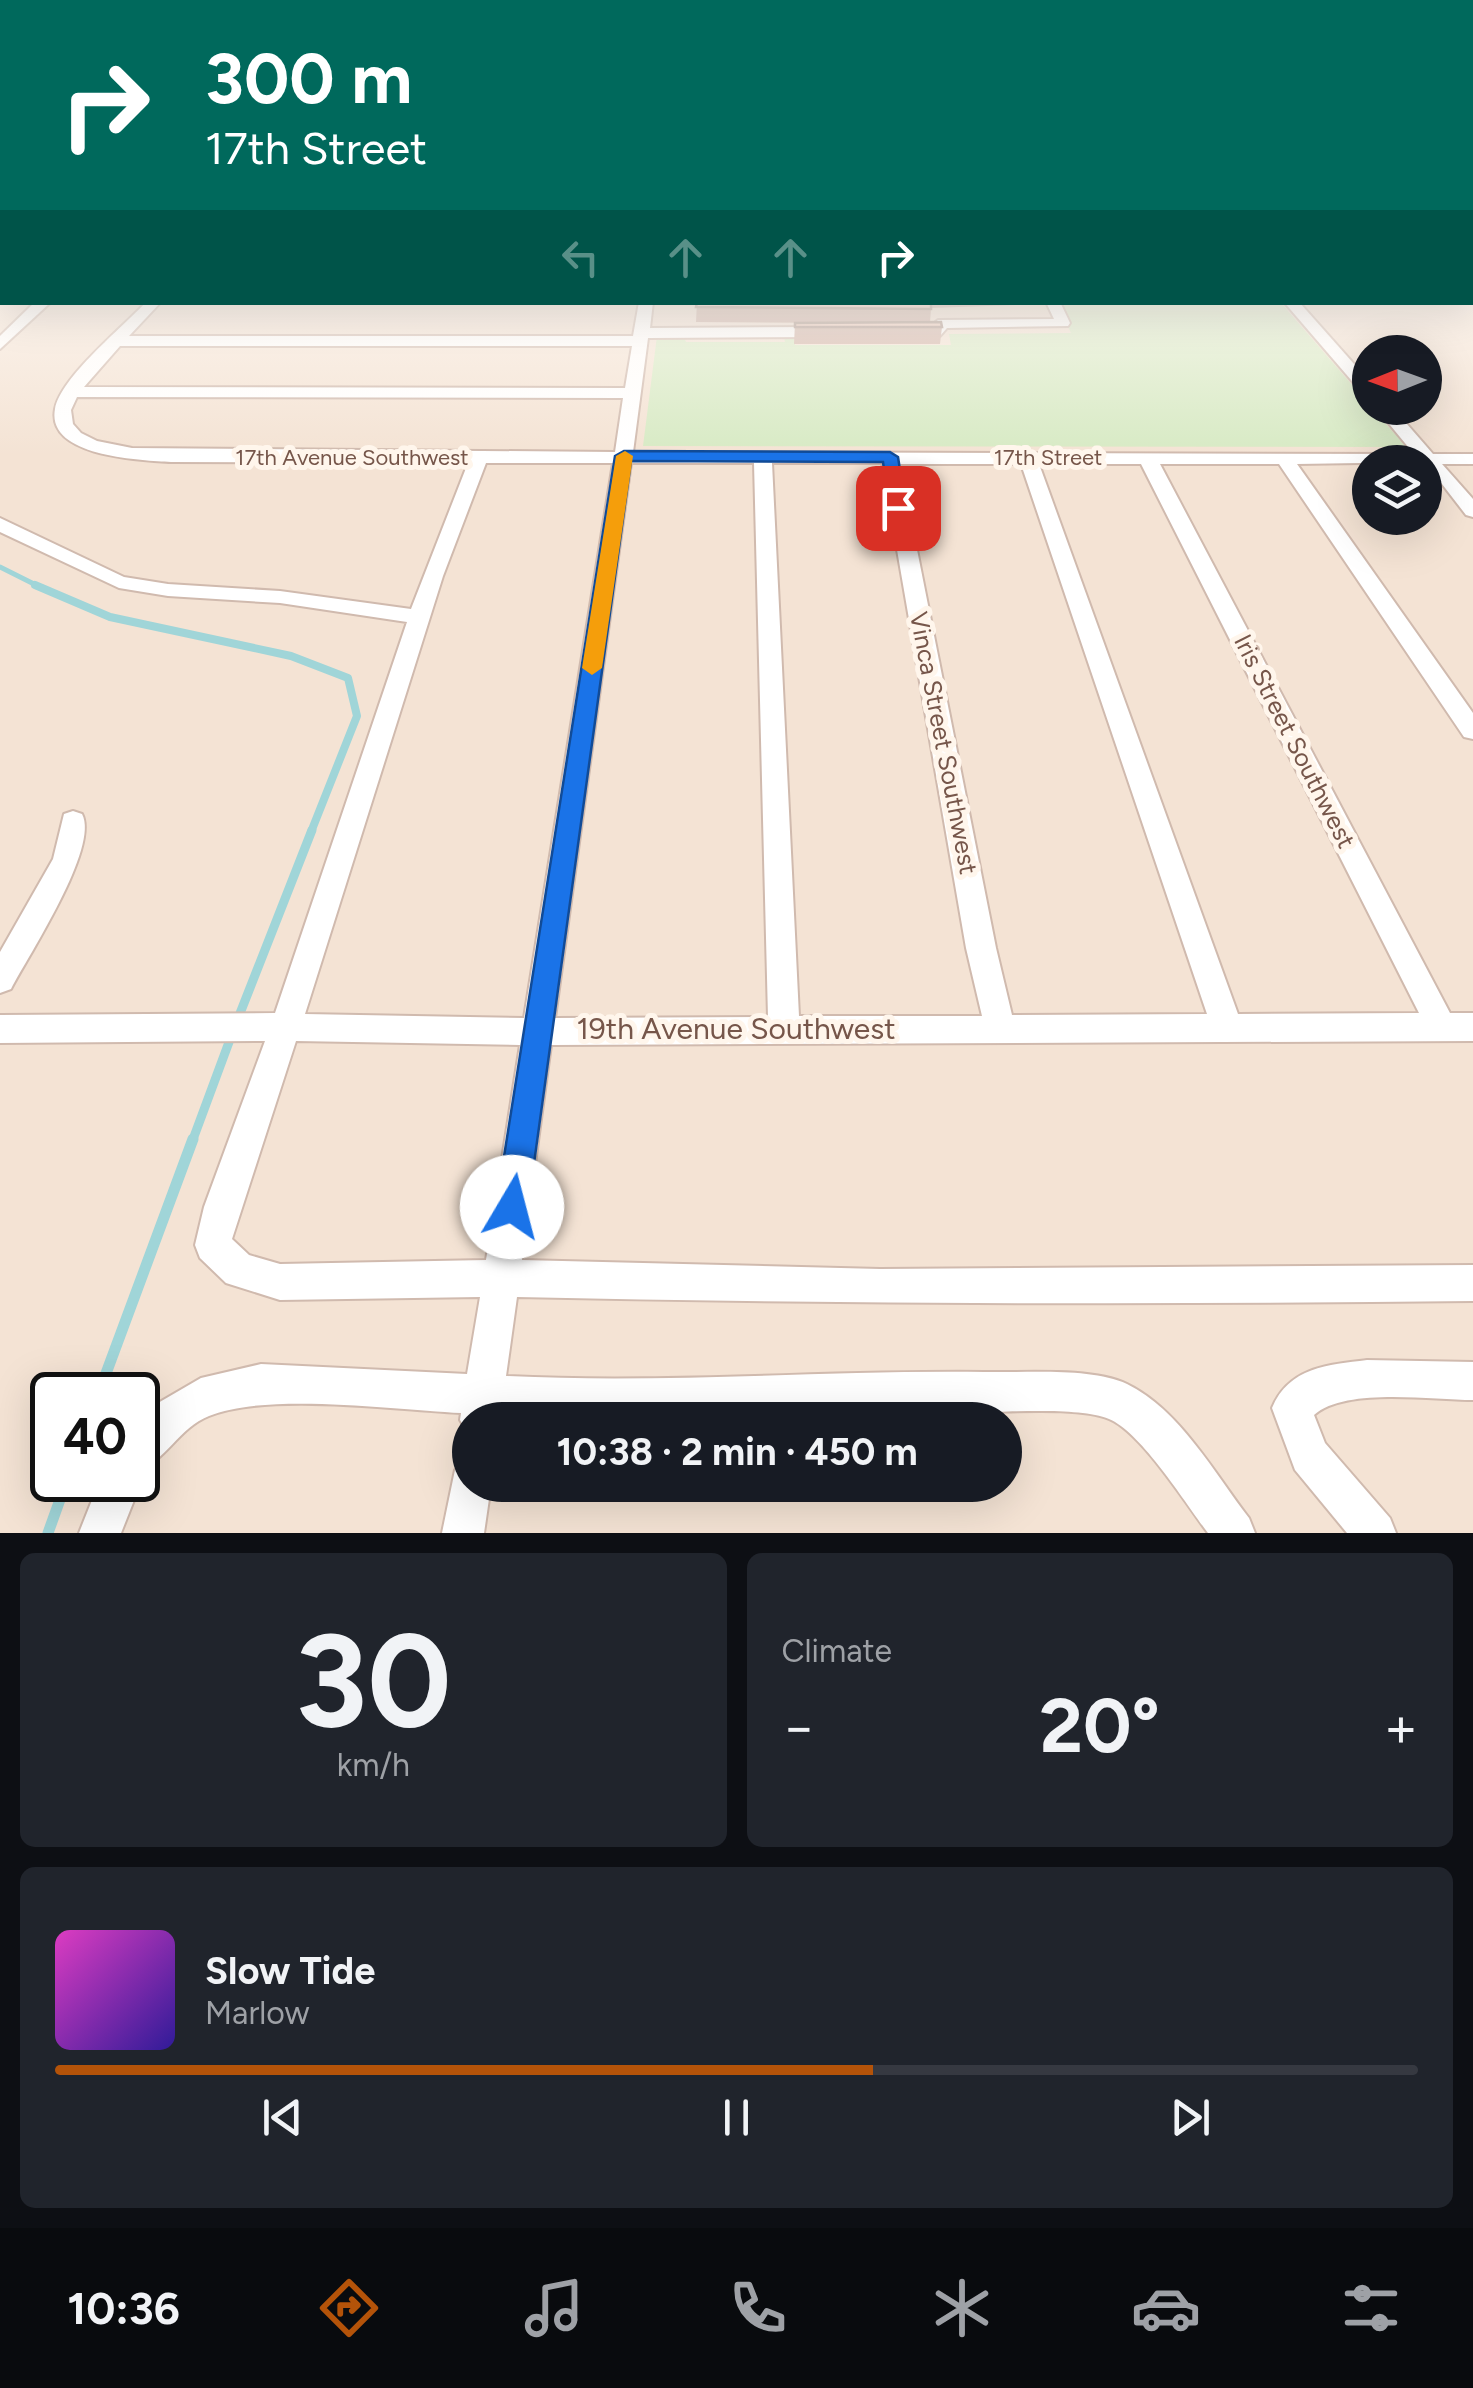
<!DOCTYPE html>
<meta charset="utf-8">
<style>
:root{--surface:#171b24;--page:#20242c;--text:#f1f3f6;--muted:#9ea1a6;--line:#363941;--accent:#b45309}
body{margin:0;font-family:Figtree,sans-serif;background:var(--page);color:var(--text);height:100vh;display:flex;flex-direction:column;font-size:38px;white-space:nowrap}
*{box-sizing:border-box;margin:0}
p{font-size:32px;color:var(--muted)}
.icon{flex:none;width:55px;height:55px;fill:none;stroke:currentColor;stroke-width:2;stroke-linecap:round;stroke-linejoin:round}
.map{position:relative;height:1533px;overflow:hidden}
.side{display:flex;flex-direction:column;gap:20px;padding:20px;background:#0d0f14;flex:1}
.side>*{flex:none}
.banner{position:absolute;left:0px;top:0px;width:1475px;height:305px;box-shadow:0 10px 40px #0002;background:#00695c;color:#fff;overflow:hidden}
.needle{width:65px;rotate:269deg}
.controls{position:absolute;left:1352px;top:335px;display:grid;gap:20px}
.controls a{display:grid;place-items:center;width:90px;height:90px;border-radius:50%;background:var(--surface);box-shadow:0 10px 40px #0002;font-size:50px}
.speed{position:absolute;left:30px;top:1372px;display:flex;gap:20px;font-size:50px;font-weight:700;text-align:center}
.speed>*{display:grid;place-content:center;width:130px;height:130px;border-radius:50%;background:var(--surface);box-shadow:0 10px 40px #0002;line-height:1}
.speed .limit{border:5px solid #111;border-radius:15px;background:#fff;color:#111}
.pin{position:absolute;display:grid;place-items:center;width:85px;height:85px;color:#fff;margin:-42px;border-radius:20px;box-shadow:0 5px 15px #0006}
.me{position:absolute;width:110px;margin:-55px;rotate:8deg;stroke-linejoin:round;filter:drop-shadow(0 0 8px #0008)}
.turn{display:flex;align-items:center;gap:35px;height:210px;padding:0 40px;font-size:45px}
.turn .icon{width:130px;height:130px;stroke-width:2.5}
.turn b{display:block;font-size:70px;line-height:85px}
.lanes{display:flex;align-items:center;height:95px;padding:0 40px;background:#0003;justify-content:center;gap:50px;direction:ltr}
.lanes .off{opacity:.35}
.big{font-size:75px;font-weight:700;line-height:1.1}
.side .tile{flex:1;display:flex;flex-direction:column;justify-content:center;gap:15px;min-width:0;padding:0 35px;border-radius:15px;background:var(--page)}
.side .dial{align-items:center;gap:0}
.dial b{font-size:130px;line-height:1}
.song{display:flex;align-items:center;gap:30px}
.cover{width:120px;height:120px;border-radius:15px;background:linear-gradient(135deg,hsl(310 70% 55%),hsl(250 70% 35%))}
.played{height:10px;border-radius:5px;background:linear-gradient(90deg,var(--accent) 60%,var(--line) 60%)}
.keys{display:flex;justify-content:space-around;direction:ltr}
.heat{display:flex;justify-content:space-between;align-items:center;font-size:55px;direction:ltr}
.side .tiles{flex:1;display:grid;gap:20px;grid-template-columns:1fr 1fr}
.tile:last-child{grid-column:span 2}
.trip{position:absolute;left:452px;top:1402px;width:570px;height:100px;border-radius:50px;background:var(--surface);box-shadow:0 10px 40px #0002;font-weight:700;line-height:100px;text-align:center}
.dock{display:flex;height:160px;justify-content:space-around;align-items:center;background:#090b0e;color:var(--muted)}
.dock .icon{width:70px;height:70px}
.dock .active{color:var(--accent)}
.dock b{font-size:45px;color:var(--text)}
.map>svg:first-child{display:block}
.residential{fill:#f4e3d4;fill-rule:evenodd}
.green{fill:#d7eac4}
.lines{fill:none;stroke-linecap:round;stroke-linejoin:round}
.stream-far3{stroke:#a0d5d8;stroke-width:5}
.stream-far2{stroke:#a0d5d8;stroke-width:8}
.stream-far1{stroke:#a0d5d8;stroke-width:9}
.stream{stroke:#a0d5d8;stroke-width:11}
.minor-casing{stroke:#d0baae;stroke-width:4}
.minor{fill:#fff;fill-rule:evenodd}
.wall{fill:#d0b0a3}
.building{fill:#f2cdbd;stroke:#a99084;stroke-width:2.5}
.route{fill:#1a73e8;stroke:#114b97;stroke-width:2.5}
.slow{fill:#f59e0b}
.labels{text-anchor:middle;stroke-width:10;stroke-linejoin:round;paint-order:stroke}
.far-street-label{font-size:22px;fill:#76564a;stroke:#fff6ec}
.street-label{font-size:25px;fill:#76564a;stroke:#fff6ec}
.near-street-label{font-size:30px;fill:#76564a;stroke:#fff6ec}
</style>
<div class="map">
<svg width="1473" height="1533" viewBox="0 0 1473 1533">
<rect width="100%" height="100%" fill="#fcf2e6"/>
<!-- residential -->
<path class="residential" d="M0,241l2,61h1470l1,-61v1292h-1473zM1370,352h55v56h-55zM1370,462h55v56h-55zM52,1395h86v85h-86zM470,1420h535v65h-535z"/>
<!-- green -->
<polygon class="green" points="1056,302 1281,303 1406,447 643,446 657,336 684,337 686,342 785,342 784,337 794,335 795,345 951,345 949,334 1071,333"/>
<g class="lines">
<!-- stream-far3 -->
<polyline class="stream-far3" points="0,567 40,587"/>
<!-- stream-far2 -->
<polyline class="stream-far2" points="35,585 110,617 291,656 348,678 357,716 311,832"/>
<!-- stream-far1 -->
<g class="stream-far1">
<polyline points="237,1021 312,830"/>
<polyline points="192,1142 232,1034"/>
</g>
<!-- stream -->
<g class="stream">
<polyline points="98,1395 193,1139"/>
<polyline points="48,1533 67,1480"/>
</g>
<!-- minor casing -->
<g class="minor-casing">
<g id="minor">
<polygon points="2,249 2,258 0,259 0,250"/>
<rect x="1472" y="263" width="1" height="9"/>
<polygon points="35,302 51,302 0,349 0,336"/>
<path d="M146,302h15l-32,34h504l6,-34h14l-3,26 176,-1 8,5 -8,5 -178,1 -15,114 781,2 -38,-46h17l40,46h40v10h-31l31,35v18l-7,-2 -41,-53 -128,2 176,249v26l-9,-2 -185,-273h-119l290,549h23v28l-922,4 -29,215 358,9 593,-4v36c-319,4 -637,3 -956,-4l-11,79c159,8 319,-6 478,-4 41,1 107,-5 143,12 52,25 88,90 122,134l6,15h-47c-22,-29 -67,-101 -99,-114 -29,-12 -96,-7 -129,-7 -160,-2 -320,11 -479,3l-1,5h-30v16l-10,-16 1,-7c-65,-3 -194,-21 -252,3 -30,12 -43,44 -71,55l4,9 -21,53h-42l21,-53h38v-60l8,-10 55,-32 60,-14 206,10 13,-77 -200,3 -54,-17 -26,-25 -5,-13 9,-38 61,-166 -265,2v-28l275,-2 132,-391 -127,-19 -112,-7 -49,-8 -119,-56v-14l124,59 44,7 112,7 131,18 57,-146 -297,-1c-30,-2 -125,-5 -116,-53 6,-32 67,-81 91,-107zM120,346h512l-7,42 -541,-1zM77,397l546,1 -8,54 -483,-4 -35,-7 -16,-8 -8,-9 -2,-14zM486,463h127l-89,555 -219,-4 138,-438zM631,463h123l14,554 -213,1zM772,463h110l84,485 16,68h-183zM900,464h121l186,550 -195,1 -16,-67zM1039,464h102l278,549 -181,1zM296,1041l224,4 -34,215 -206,4 -31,-9 -17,-16z"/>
<polygon points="1046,302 1060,302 1070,323 1068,326 947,328 940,336 921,336 913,331 931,326 938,320 1054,319"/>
<polygon points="1284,302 1299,302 1370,382 1370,397 1364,395"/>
<path d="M73,811l9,3c18,33 -54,142 -71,175l-11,4v-41l53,-93 11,-45z"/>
<path d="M1367,1360l106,2v38c-41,0 -128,-13 -159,15l11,28 65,75 6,15h-49l-52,-63 -23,-62c17,-41 56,-43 95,-48z"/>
<polygon points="470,1464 470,1485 491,1485 484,1533 442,1533 455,1470"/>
</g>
</g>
<!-- minor -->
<use href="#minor" class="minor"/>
</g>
<!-- wall -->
<polygon class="wall" points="697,302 1016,302 1015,305 931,308 930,323 942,327 940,344 794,344 795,323 861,323 696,322"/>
<!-- building -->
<g class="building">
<polygon points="697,302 931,302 931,309 696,307"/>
<polygon points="941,322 942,327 795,327 795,323"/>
</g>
<!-- sky -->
<linearGradient id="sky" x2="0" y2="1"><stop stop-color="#95c7e7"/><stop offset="0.53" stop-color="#fef9f4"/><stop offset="1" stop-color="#fef9f4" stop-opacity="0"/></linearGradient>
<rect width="1473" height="455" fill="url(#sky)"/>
<!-- route -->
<polygon class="route" points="890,452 898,457 906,508 898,514 889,508 883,462 631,461 528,1207 523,1219 512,1223 500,1219 496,1207 615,456 624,451"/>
<!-- slow -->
<polygon class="slow" points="625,451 633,456 602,668 592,675 582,668 616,456"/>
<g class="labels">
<!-- far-street labels -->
<g class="far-street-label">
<text x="352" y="465">17th Avenue Southwest</text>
<text x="1048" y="465">17th Street</text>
</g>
<!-- street labels -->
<g class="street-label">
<text transform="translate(1295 741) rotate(63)" y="9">Iris Street Southwest</text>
<text transform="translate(944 743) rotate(79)" y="9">Vinca Street Southwest</text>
</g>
<!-- near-street labels -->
<g class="near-street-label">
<text x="736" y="1039">19th Avenue Southwest</text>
</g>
</g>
</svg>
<div class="controls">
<a><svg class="needle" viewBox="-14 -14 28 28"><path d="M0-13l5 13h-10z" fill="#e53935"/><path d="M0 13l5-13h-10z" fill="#9ea1a6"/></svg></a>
<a><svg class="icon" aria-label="layers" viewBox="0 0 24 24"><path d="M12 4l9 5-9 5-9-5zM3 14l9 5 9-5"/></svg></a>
</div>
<div class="speed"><div class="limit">40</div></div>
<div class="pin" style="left:898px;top:508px;background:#d93025"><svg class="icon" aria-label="arrive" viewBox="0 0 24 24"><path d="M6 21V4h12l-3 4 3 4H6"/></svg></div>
<svg class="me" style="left:512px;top:1207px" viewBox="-20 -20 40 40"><circle r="19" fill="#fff"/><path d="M0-13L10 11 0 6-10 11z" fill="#1a73e8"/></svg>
<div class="trip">10:38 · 2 min · 450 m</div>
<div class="banner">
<div class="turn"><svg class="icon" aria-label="right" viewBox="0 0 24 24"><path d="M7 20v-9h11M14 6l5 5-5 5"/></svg><div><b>300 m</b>17th Street</div></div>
<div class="lanes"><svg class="icon off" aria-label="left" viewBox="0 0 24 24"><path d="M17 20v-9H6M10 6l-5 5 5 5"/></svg><svg class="icon off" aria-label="ahead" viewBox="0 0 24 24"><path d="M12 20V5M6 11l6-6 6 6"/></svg><svg class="icon off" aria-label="ahead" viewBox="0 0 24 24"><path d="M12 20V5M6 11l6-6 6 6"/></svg><svg class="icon" aria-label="right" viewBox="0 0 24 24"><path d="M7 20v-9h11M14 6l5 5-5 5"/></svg></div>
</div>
</div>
<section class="side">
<div class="tiles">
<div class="tile dial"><b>30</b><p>km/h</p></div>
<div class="tile"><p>Climate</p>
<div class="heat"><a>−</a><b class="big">20°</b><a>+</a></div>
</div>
<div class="tile">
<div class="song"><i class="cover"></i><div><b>Slow Tide</b><p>Marlow</p></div></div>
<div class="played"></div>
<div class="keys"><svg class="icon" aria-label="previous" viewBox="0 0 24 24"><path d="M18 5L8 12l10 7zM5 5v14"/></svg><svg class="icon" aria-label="pause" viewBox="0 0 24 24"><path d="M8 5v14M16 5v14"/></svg><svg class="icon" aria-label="next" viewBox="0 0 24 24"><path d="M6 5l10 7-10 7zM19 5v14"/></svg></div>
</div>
</div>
</section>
<nav class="dock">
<b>10:36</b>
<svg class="icon active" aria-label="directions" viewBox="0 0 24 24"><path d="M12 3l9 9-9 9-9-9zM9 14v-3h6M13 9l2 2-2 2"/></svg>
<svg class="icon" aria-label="music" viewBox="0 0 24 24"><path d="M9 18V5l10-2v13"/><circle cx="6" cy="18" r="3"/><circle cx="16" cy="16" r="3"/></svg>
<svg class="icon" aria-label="phone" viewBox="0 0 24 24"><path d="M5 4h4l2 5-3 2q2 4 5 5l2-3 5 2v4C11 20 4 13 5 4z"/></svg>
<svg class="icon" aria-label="climate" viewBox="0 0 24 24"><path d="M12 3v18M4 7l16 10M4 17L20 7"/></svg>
<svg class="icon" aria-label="car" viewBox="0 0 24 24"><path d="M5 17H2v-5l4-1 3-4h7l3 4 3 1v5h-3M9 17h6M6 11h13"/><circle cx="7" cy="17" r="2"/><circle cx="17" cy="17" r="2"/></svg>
<svg class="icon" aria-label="filters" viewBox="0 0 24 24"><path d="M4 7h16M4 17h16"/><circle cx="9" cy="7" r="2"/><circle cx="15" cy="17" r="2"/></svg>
</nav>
